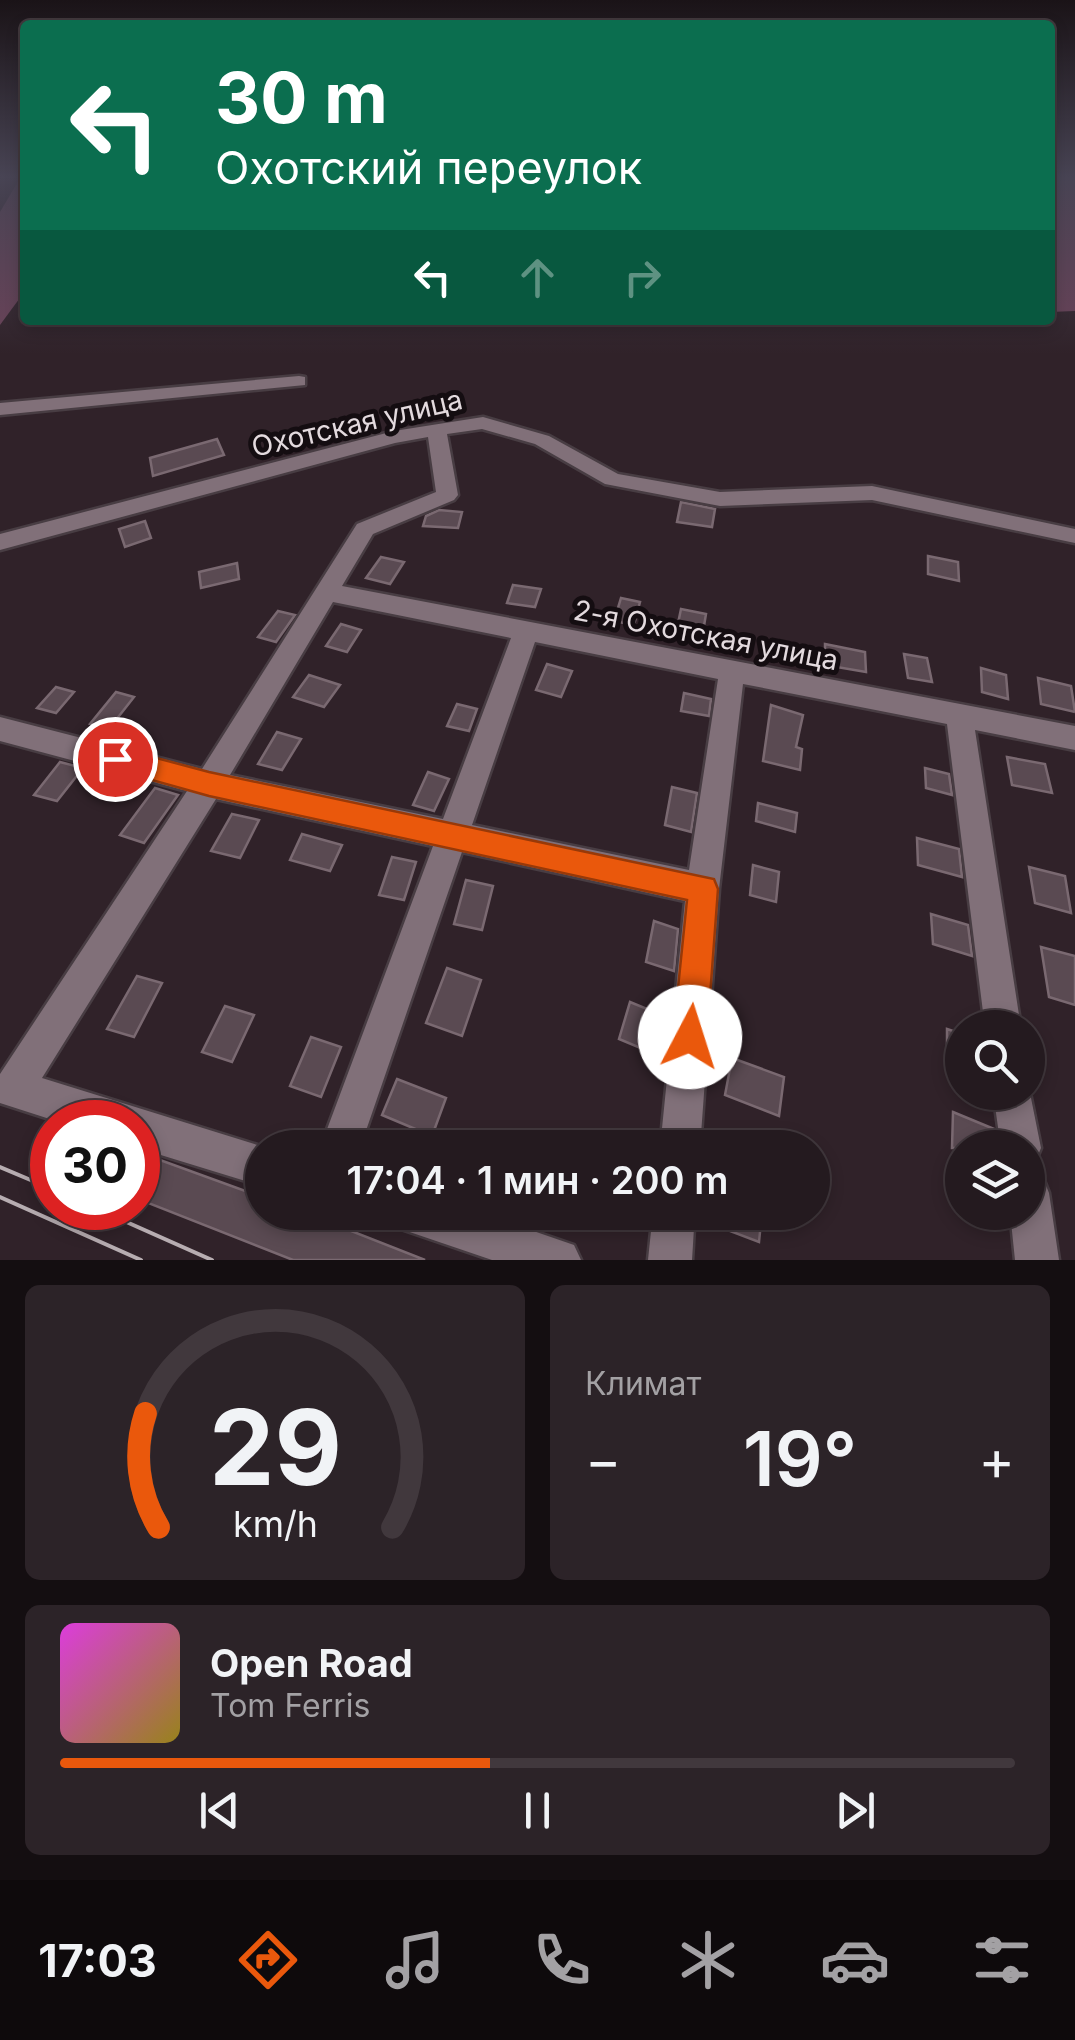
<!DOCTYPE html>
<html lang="ru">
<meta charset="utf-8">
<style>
:root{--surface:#241a1f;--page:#2c2328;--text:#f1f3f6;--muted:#a3a1a4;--line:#41383d;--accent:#ea580c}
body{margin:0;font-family:Inter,sans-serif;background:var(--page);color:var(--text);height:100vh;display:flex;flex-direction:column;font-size:38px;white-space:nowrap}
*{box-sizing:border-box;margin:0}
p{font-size:32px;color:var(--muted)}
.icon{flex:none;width:55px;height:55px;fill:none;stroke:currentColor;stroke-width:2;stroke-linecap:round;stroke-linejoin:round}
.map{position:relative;height:1260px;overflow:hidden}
.sheet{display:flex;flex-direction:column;gap:25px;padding:25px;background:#140e11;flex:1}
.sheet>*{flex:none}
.hud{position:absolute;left:20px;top:20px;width:1035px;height:305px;border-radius:10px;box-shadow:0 5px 15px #0003,0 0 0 2px var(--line);background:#0b6e4f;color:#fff;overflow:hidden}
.tools{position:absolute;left:945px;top:1010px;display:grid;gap:20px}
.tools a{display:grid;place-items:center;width:100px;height:100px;border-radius:50%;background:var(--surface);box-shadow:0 5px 15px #0003,0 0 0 2px var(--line);font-size:50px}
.speed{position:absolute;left:30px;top:1100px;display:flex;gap:20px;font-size:50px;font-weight:700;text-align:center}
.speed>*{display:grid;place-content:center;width:130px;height:130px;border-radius:50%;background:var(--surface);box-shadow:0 5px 15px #0003,0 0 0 2px var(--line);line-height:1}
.speed .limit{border:15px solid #d22;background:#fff;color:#111}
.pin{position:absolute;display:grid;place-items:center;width:85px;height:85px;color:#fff;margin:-42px;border:5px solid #fff;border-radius:50%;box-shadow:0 2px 10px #0007}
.me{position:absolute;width:110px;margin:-55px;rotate:5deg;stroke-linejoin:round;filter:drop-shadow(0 0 8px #0008)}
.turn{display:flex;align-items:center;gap:35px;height:210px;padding:0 30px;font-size:45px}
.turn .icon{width:130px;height:130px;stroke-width:2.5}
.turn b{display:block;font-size:70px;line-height:85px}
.lanes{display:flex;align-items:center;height:95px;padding:0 30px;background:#0003;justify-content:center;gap:50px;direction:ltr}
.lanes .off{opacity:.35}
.big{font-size:75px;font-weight:600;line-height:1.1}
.sheet .card{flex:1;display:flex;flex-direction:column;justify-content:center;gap:15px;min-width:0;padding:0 35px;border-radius:15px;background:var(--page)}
.sheet .dial{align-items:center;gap:0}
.dial svg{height:260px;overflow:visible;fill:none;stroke:var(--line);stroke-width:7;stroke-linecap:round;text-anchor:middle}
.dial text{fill:var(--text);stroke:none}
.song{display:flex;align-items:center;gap:30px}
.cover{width:120px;height:120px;border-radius:15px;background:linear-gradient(135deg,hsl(300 70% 55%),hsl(50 70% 35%))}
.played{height:10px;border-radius:5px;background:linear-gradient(90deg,var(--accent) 45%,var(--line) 45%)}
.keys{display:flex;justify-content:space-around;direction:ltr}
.heat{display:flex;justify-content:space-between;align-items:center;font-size:55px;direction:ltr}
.sheet .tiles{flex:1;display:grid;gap:25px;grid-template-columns:1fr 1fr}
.card:last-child{grid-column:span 2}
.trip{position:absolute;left:245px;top:1130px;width:585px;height:100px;border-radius:50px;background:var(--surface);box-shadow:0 5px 15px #0003,0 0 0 2px var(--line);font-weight:600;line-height:100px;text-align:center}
.tab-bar{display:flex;height:160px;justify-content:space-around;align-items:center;background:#0e0a0c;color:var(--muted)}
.tab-bar .icon{width:70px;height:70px}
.tab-bar .on{color:var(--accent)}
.tab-bar b{font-size:45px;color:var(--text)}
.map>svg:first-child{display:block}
.forest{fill:#6b4258}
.building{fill:#5a4a52;stroke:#7a6971;stroke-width:2.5}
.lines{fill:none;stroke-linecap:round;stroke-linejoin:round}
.minor-casing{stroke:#483d43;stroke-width:5}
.minor{fill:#817079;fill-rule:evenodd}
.tram{stroke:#b7adb1;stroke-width:4}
.route{fill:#ea580c;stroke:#983908;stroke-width:2.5}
.labels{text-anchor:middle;stroke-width:10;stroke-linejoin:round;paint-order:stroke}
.street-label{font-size:28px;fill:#e3dade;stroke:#140d11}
</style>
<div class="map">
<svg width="1075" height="1260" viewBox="0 0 1075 1260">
<rect width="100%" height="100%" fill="#302229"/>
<!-- forest -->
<g class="forest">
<polygon points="20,178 25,178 25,291 0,325 0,212"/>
<polygon points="1050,178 1075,178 1075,311 1050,312"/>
</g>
<!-- building -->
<g class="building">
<polygon points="217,439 224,455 153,476 150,458"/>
<polygon points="681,502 715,509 712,527 677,522"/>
<polygon points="439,510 462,512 458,528 423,526 426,516"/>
<polygon points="145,521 151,538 125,547 119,529"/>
<polygon points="928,556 958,562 959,581 928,574"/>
<polygon points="381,557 404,562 390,584 366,578"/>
<polygon points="237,563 239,579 201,588 199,572"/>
<polygon points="513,585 541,589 535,607 507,603"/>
<polygon points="621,598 640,602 634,625 614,621"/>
<polygon points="681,609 706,614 702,638 676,633"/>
<polygon points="278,611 295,615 276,642 258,637"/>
<polygon points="341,624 361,630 347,652 326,646"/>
<polygon points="825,644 865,652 866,672 825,665"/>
<polygon points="904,654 927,658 932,682 908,678"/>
<polygon points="547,664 572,671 561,697 536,690"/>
<polygon points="981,668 1006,675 1008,699 982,692"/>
<polygon points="309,675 340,685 324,707 293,697"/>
<polygon points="1038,678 1071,686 1075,712 1041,704"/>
<polygon points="56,687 74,692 56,713 37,708"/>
<polygon points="116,692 134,697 108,730 90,724"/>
<polygon points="684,693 711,699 709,716 681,711"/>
<polygon points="457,704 477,709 469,731 447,726"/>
<polygon points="771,705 803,715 796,747 802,749 800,770 763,761"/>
<polygon points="277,732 301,739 282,770 258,764"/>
<polygon points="1007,757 1045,764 1052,793 1012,785"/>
<polygon points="60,762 83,768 57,801 34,795"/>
<polygon points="925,768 949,774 952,795 926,788"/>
<polygon points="428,772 449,779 434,811 413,805"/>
<polygon points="672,787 697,793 691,832 665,825"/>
<polygon points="155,788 178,795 144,843 120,835"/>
<polygon points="758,803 797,813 795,832 756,821"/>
<polygon points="232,814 259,820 240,858 211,851"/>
<polygon points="302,834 342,845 330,871 290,860"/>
<polygon points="917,838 959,849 962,877 918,865"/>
<polygon points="392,857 416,862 404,900 379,895"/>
<polygon points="753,865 779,872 776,902 750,895"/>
<polygon points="1029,867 1065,876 1071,913 1035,903"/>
<polygon points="466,880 493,886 482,930 454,924"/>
<polygon points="931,914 968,925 972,956 933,944"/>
<polygon points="654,921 678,929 674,971 646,962"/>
<polygon points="1041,947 1075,956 1075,1005 1049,997"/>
<polygon points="447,968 481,980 462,1036 426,1023"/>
<polygon points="137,976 162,983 134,1037 107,1029"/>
<polygon points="630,1002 669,1018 662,1057 619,1039"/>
<polygon points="225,1006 254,1015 232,1062 202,1052"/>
<polygon points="947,1029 962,1034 962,1066 947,1060"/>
<polygon points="311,1037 341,1047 321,1097 290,1086"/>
<polygon points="732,1058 784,1077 779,1116 725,1095"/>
<polygon points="397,1079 446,1098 432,1136 382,1115"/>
<polygon points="953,1112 994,1129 997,1148 952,1148"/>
<polygon points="138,1152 262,1197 262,1212 303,1212 425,1260 293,1260 138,1199"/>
<polygon points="724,1212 762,1212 759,1242 722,1228"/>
</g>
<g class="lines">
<!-- minor casing -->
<g class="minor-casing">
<g id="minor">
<polygon points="299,376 305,377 305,385 0,415 0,403"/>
<path d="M483,417l66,19 69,38 102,18 152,-6 203,43v14l-203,-43 -152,6 -115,-22 -70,-40 -53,-15 -35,5 11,61 -4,5 -81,34 -31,52 733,140v24l-100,-20 46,298h-36l-38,-304 -204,-40 -24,205 -19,259h-40l25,-247 -223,-49 -102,296h-40l113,-302 -217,-47 -174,279 225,70h-5v38l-124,-38v-26h-79l-59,-19v-29l187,-283 -187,-50v-24l202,52 155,-245 79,-32 -8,-55 -33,6 -395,107v-16l394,-103zM333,602l178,36 -68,181 -213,-44zM535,642l183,37 -29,191 -217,-45z"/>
<polygon points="1028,1083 1041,1148 1035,1162 1028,1165 1028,1148 1001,1148 993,1092 1028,1092"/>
<polygon points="1028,1172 1043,1178 1049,1193 1059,1260 1015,1260 1010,1212 1028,1212"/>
<polygon points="389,1212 478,1212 574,1245 581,1260 492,1260 395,1227"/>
<polygon points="653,1212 695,1212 692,1260 648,1260"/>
</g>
</g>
<!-- minor -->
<use href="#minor" class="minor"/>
<!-- tram -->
<g class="tram">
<polyline points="0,1167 52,1189"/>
<polyline points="0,1197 141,1260"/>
<polyline points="95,1208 212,1260"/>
</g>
</g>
<!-- sky -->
<linearGradient id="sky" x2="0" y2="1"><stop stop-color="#1a1317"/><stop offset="0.5" stop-color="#484454"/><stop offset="1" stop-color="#484454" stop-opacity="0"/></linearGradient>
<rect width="1075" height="354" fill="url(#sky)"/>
<!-- route -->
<polygon class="route" points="115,747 209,772 714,879 718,889 707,1037 702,1049 690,1054 678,1049 673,1037 687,900 209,796 105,767 102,759 105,751"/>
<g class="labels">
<!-- street labels -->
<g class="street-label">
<text transform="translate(357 423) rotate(-13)" y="10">Охотская улица</text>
<text transform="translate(706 635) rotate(11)" y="10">2-я Охотская улица</text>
</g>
</g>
</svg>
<div class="tools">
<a><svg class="icon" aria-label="search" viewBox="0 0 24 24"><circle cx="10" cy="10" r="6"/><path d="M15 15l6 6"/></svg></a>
<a><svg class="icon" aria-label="layers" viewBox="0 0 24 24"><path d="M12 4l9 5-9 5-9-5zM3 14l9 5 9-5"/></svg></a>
</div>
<div class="speed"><div class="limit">30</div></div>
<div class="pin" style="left:115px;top:759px;background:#d93025"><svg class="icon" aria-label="arrive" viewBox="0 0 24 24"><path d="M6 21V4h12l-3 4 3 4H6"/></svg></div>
<svg class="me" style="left:690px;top:1037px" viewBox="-20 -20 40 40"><circle r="19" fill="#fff"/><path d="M0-13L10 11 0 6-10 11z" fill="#ea580c"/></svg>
<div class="trip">17:04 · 1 мин · 200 m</div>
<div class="hud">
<div class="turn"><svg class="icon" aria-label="left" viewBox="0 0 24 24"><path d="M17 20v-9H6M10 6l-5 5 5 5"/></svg><div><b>30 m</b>Охотский переулок</div></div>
<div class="lanes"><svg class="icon" aria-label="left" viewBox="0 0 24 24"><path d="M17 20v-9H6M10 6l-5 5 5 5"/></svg><svg class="icon off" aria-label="ahead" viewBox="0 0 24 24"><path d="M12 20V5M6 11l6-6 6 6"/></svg><svg class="icon off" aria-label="right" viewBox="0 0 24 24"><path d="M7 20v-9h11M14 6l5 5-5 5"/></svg></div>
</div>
</div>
<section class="sheet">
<div class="tiles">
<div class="card dial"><svg viewBox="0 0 100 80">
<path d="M14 69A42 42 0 1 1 86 69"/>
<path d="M14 69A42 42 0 0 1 10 34" stroke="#ea580c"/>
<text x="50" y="56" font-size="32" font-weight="700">29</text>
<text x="50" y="72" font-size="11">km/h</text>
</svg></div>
<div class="card"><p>Климат</p>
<div class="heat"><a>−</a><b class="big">19°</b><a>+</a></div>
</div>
<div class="card">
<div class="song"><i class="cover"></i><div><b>Open Road</b><p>Tom Ferris</p></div></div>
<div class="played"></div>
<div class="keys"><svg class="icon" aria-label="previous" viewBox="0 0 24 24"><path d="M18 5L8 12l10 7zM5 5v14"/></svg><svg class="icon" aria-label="pause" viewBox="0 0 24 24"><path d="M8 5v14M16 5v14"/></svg><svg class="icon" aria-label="next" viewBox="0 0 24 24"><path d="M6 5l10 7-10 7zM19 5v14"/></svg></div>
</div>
</div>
</section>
<nav class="tab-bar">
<b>17:03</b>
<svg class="icon on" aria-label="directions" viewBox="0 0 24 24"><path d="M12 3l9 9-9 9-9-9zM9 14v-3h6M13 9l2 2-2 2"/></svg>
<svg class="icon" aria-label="music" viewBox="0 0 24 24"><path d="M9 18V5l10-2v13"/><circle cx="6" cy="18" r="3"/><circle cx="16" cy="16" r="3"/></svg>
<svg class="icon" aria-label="phone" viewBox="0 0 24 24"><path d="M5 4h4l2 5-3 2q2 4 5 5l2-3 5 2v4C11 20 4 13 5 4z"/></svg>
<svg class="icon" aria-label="climate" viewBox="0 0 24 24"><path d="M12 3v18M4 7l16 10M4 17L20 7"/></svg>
<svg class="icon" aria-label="car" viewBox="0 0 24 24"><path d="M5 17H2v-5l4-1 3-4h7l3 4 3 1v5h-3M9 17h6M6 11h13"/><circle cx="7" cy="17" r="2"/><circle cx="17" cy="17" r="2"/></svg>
<svg class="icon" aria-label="filters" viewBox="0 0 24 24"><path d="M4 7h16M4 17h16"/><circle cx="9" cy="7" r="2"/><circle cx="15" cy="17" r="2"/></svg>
</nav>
